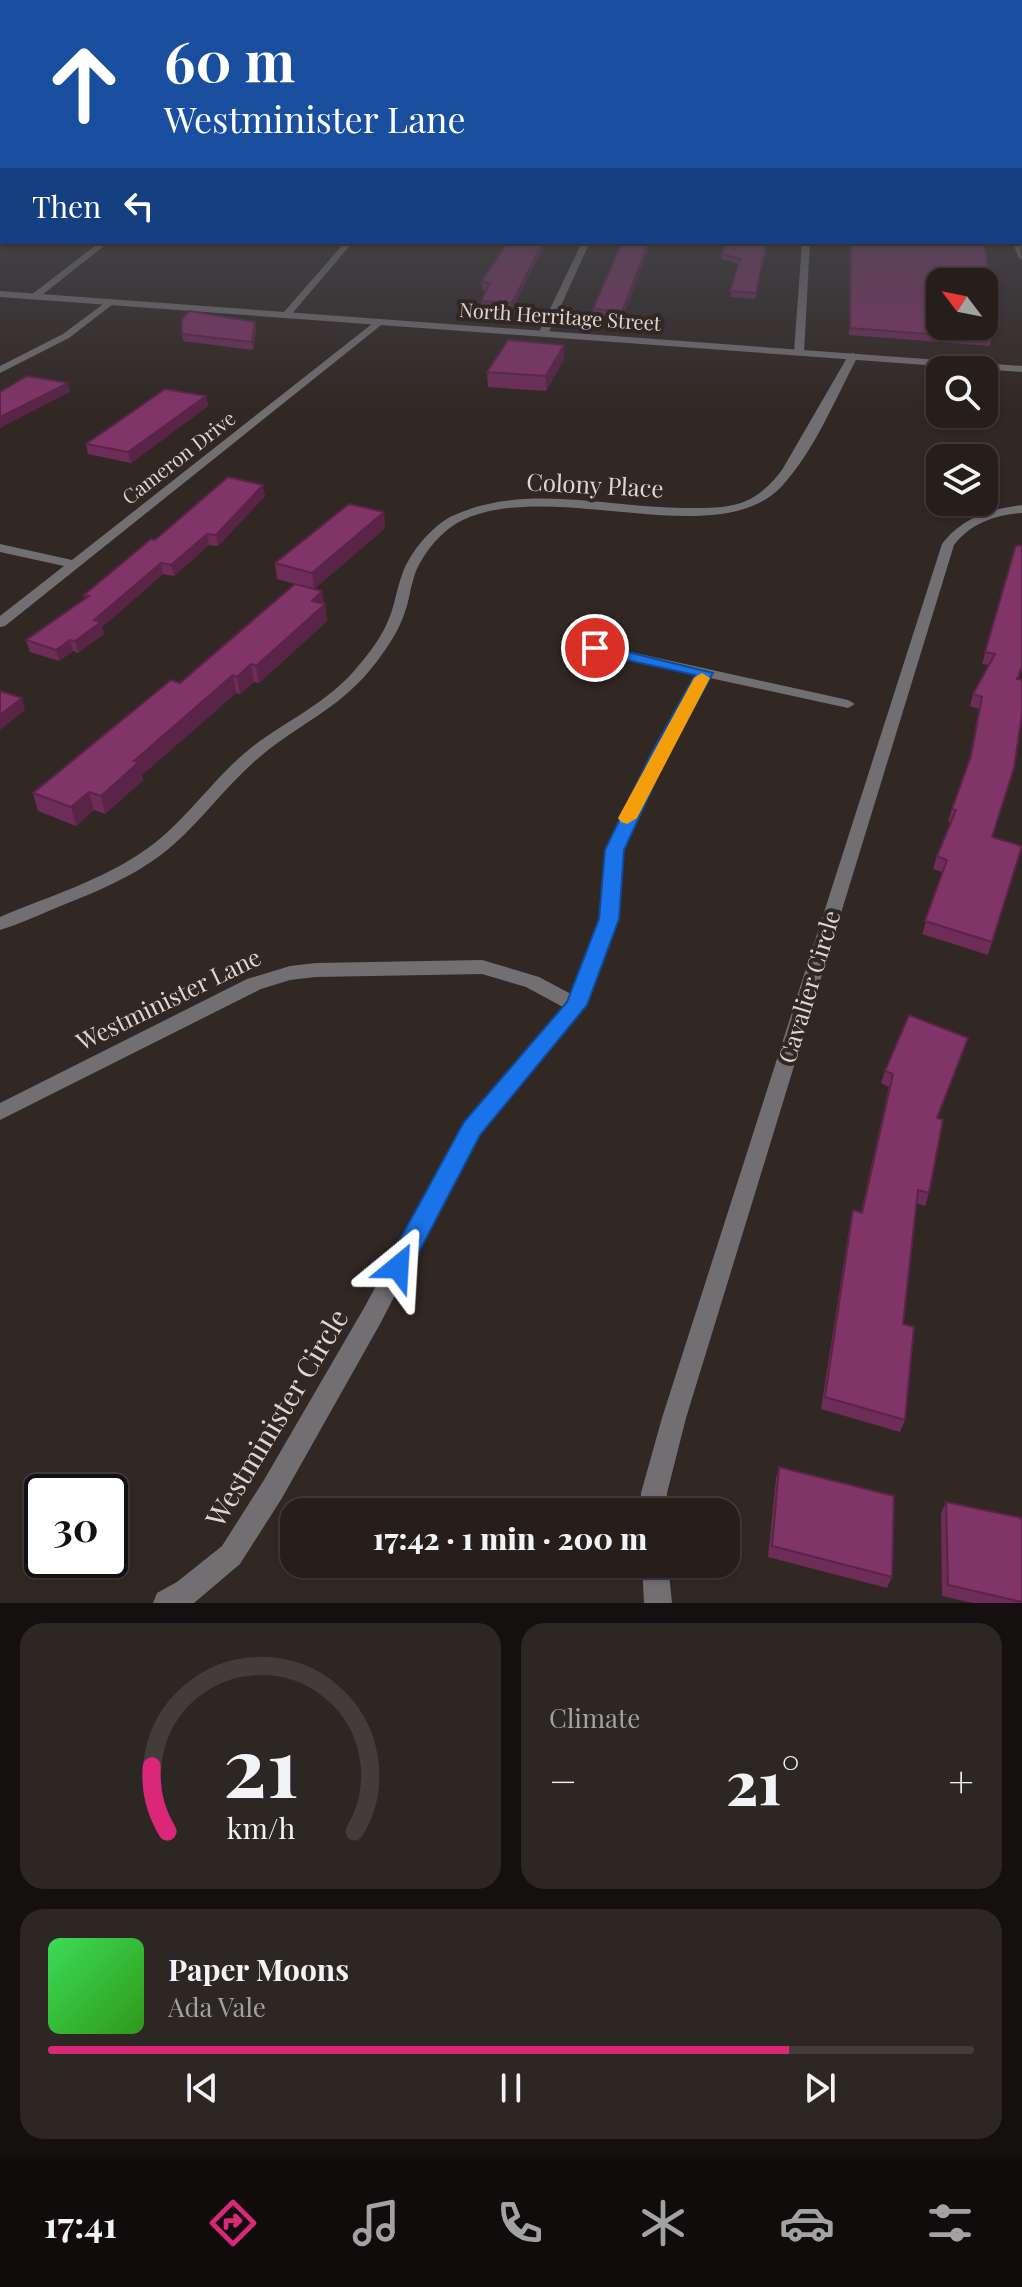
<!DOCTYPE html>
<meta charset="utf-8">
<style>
:root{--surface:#251e1b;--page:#2d2724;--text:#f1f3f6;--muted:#a3a2a3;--line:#423c3a;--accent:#db2777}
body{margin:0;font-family:"Playfair Display",serif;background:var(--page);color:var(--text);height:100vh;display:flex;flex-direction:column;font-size:30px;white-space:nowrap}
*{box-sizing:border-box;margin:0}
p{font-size:26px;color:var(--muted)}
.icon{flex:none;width:44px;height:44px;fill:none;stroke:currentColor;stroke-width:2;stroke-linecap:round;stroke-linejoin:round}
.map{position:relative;height:1603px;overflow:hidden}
.panel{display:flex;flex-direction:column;gap:20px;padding:20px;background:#14100f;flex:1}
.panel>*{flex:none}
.top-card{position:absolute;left:0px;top:0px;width:1022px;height:244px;box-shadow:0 2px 6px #0004,0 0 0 2px var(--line);background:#1a4fa0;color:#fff;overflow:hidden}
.needle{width:52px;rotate:302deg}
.buttons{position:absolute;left:926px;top:268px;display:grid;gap:16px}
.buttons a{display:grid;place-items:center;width:72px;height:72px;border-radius:16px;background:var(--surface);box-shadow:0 2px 6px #0004,0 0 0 2px var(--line);font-size:40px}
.speed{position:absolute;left:24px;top:1474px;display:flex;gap:16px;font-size:40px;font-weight:700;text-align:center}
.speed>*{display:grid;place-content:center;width:104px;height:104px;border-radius:50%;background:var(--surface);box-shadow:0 2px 6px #0004,0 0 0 2px var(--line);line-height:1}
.speed .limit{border:4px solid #111;border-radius:12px;background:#fff;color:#111}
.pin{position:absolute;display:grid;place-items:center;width:68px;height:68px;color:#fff;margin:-34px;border:4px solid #fff;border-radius:50%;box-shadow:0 2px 8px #0007}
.me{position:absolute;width:88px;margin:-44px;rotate:27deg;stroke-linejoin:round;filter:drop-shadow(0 0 6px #0008)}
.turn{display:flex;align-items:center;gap:28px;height:168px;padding:0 32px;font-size:36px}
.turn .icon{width:104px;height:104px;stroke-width:2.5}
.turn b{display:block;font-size:56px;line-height:68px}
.then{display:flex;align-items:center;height:76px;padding:0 32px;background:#0003;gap:16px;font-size:30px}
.big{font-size:60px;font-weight:800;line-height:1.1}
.panel .widget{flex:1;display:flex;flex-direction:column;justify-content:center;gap:12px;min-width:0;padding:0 28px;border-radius:24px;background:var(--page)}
.panel .dial{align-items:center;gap:0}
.dial svg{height:208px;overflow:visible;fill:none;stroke:var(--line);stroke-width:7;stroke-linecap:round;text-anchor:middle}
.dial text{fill:var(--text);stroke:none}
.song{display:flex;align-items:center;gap:24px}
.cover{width:96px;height:96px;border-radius:12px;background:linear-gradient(135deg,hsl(130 70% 55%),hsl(110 70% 35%))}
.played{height:8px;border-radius:4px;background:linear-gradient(90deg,var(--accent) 80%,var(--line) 80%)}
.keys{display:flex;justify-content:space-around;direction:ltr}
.heat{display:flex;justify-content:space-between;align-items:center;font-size:44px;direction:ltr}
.panel .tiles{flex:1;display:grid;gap:20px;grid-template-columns:1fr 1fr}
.widget:last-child{grid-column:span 2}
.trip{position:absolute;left:280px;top:1498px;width:460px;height:80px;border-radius:24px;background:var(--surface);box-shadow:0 2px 6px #0004,0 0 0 2px var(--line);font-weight:800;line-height:80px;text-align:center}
.dock{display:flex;height:128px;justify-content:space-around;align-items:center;background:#0f0c0b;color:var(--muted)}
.dock .icon{width:56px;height:56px}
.dock .selected{color:var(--accent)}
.dock b{font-size:36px;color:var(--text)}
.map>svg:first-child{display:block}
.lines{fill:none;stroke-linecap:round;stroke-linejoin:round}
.minor{fill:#726f72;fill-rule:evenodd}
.tertiary{fill:#726f72;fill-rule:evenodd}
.wall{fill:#6e2d59}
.shaded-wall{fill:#5a2448}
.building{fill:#803467;stroke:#5a2448;stroke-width:2;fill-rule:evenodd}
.route{fill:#1a73e8;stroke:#114b97;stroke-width:2}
.slow{fill:#f59e0b}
.labels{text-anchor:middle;stroke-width:8;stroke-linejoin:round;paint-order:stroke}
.far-street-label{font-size:20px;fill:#dcd7d4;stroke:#312824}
.street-label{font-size:24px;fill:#dcd7d4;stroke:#312824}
.near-street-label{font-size:28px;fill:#dcd7d4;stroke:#312824}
</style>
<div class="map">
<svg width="1022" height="1603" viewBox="0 0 1022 1603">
<rect width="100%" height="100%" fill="#312824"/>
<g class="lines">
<!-- minor -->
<g class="minor">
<polygon points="1020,240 1022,260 1018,257 1013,242"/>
<polygon points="100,242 109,242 37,299 31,299 31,295"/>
<polygon points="345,242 353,242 290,316 284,316 284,312"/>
<polygon points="582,242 590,242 548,334 540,336 538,334"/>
<polygon points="802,242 810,242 804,352 799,355 794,352"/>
<polygon points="110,299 115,302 113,304 69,338 0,373 0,366 63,334"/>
<polygon points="377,320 385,322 5,626 0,627 0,616 64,566 0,552 0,544 72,560"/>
<path d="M853,353l5,3c-23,43 -43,94 -76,130 -65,70 -234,-11 -323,36 -19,10 -39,35 -45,55 -4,12 -5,24 -9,35 -6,18 -16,33 -27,48 -36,48 -72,59 -116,95 -33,27 -57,62 -89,90 -35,31 -80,48 -122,65 -17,7 -34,15 -51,20v-13c49,-21 104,-37 148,-69 39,-28 66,-71 104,-101 34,-26 73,-43 102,-76 13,-15 26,-31 34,-50 7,-15 8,-31 14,-46 7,-22 30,-49 50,-59 74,-34 156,-8 234,-8 19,0 41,1 60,-7 14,-6 27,-19 36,-31l66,-114z"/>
<path d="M1022,505v8c-26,2 -51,10 -68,32l-268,873 -19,75 -1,19h-26l1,-19 21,-75 280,-874c20,-26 48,-35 80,-39z"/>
<polygon points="568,638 848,700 855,704 848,708 710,678 668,754 622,850 618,919 583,1010 479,1134 380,1324 282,1498 240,1564 194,1603 153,1603 157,1593 177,1582 222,1546 264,1480 364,1308 465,1122 563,1007 526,987 482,974 316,977 290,980 261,989 0,1120 0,1103 247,979 290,966 316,963 482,960 539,977 571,994 600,919 606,850 652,754 697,675 563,645 561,642"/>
<polygon points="642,1564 668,1564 672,1603 644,1603"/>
</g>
<!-- tertiary -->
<polygon class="tertiary" points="0,291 1022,366 1022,372 0,297"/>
</g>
<!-- wall -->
<g class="wall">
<polygon points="508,242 545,242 545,245 512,310 481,309 481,301 486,290 482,290 481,282"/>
<polygon points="649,242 649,248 622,319 593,317 593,309"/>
<polygon points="717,242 768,242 755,299 730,297 738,264 721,259 724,245 717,245"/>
<polygon points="850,242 984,242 989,271 988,277 986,277 991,339 990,346 849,335"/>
<polygon points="255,322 256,329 253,350 183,341 182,334"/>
<polygon points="564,359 546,391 488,387 487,372"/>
<polygon points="206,396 208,406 131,463 88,454 86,444"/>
<polygon points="265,496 218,546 209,545 174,576 163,574 102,627 104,634 78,653 73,651 59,661 30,652 26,640 85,599 84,595 155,540"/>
<polygon points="384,512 385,528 314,589 325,604 327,621 259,683 254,682 240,694 236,693 142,775 143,780 105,814 94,810 76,826 38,811 33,793 180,683 302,586 277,579 275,563"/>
<polygon points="1016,545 1022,546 1022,670 1018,679 1022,680 1022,721 1021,721 992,837 1022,846 988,955 922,934 943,872 933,869 937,856 951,822 948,821 952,809 969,762 979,709 970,706 973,694 989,665 982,664"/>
<polygon points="964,1051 937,1119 929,1193 925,1206 917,1203 903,1324 905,1420 900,1432 821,1409 850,1223 853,1210 861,1212 889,1087 881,1083 885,1071"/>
<polygon points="779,1467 892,1577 887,1588 768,1557 776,1478"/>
<polygon points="946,1502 1022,1603 973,1603 942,1596 941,1513"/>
</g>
<!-- shaded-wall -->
<g class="shaded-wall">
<polygon points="543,242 545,242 545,245 512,310 512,303"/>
<polygon points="649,242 649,248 622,319 622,311"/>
<polygon points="255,322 256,329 253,350 252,342"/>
<polygon points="564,345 564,359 546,391 546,376"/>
<polygon points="68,383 70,392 0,428 0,417"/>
<polygon points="206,396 208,406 131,463 128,452"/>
<polygon points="263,485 265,496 218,546 216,535"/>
<polygon points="384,512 385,528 314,589 312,573"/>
<polygon points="207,534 209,545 174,576 171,565"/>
<polygon points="161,563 163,574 102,627 104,634 78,653 75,641 94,620"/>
<polygon points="322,591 327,621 259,683 256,666 312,601"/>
<polygon points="70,640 73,651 59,661 56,650"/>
<polygon points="251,664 254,682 240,694 237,677"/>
<polygon points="233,675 236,693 142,775 143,780 105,814 101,796 134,761"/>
<polygon points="22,698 25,710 0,730 0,715"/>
<polygon points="89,792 94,810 76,826 71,807"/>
</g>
<!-- building -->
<g class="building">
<polygon points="508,242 543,242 512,303 481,301 490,283 481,282"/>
<polygon points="622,242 649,242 622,311 593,309"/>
<polygon points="725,242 767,242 756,293 730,291 740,259 722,254"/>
<path d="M851,242h133l5,29h-4l6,68 -141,-11zM940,282h44v44h-44z"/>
<polygon points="189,311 255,322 252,342 182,334 182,319"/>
<polygon points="508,340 564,345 546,376 487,372"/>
<polygon points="27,376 68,383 0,417 0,392"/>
<polygon points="165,389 206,396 128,452 86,444"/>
<polygon points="228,477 263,485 216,535 207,534 171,565 161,563 94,620 101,622 75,641 70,640 56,650 26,640 89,596 84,595 151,539 155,540"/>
<polygon points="349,504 384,512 312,573 275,563"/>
<polygon points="1016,545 1022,546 1022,667 1017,679 1022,680 1022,714 1014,768 992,837 1022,846 992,942 925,921 947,860 937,856 956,810 952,809 971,756 982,697 973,694 995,654 985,652"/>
<polygon points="295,584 322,591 312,601 325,604 256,666 251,664 237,677 233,675 134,761 139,762 101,796 89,792 71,807 33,793 171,680 180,683"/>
<polygon points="0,691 22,698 0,715"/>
<polygon points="909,1015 968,1038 937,1118 943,1120 929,1193 918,1190 903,1324 914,1327 905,1420 825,1397 853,1210 862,1213 893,1074 885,1071"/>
<polygon points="779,1467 894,1496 892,1577 772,1546"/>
<polygon points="946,1502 1022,1518 1022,1602 948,1585"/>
</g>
<!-- sky -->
<linearGradient id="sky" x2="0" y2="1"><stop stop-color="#1b1614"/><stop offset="0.45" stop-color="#484850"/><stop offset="1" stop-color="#484850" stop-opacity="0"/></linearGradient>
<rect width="1022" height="409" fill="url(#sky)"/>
<!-- route -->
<polygon class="route" points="595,644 713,673 668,754 624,850 619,919 587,1005 480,1135 407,1275 398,1279 389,1275 385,1267 464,1122 567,1002 599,919 605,850 651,754 695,675 590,652 590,645"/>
<!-- slow -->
<polygon class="slow" points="702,673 710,678 637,818 627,824 621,822 618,818 694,678"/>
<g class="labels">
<!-- far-street labels -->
<g class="far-street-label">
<text transform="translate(560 317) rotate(4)" y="7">North Herritage Street</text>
<text transform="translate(179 458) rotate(-38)" y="7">Cameron Drive</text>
</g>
<!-- street labels -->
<g class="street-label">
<text transform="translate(595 486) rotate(3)" y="8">Colony Place</text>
<text transform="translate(810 987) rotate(-73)" y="8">Cavalier Circle</text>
<text transform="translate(169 1000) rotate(-26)" y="8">Westminister Lane</text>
</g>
<!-- near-street labels -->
<g class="near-street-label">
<text transform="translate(277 1418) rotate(-59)" y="10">Westminister Circle</text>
</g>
</g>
</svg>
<div class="buttons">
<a><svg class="needle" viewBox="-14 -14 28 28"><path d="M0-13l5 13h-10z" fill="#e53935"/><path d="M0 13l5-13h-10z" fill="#a3a2a3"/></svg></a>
<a><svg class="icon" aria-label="search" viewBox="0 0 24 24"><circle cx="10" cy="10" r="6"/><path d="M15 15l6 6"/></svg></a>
<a><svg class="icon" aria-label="layers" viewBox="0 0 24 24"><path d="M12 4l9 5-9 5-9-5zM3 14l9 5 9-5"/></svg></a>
</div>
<div class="speed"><div class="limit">30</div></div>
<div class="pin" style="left:595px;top:648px;background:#d93025"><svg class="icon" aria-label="arrive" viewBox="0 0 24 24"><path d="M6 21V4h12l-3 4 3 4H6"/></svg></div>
<svg class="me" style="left:398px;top:1267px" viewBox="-20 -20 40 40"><path d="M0-17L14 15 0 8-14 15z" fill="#1a73e8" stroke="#fff" stroke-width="4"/></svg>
<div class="trip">17:42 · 1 min · 200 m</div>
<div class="top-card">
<div class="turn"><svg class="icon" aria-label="ahead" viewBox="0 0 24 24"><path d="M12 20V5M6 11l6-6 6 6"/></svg><div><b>60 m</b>Westminister Lane</div></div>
<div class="then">Then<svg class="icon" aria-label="left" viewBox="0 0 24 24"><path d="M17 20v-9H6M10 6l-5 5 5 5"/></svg></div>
</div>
</div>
<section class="panel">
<div class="tiles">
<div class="widget dial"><svg viewBox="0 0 100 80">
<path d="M14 69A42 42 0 1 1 86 69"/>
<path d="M14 69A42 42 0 0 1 8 44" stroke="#db2777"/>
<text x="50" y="56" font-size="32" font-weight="700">21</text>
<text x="50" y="72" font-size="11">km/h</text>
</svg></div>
<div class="widget"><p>Climate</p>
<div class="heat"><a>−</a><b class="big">21°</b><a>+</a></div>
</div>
<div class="widget">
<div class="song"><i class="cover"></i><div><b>Paper Moons</b><p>Ada Vale</p></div></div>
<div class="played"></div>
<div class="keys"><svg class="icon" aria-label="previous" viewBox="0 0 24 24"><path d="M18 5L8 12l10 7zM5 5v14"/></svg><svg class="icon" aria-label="pause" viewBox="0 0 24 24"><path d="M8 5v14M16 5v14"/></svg><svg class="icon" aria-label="next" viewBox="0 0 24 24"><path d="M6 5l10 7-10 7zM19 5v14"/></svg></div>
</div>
</div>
</section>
<nav class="dock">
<b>17:41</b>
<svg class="icon selected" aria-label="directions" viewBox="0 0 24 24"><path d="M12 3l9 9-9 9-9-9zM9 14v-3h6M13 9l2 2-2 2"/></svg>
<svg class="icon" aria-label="music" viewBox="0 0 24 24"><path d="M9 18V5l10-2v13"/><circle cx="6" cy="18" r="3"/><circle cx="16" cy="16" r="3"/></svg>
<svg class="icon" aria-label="phone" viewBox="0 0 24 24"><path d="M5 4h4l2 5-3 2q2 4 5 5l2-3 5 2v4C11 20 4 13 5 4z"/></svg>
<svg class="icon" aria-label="climate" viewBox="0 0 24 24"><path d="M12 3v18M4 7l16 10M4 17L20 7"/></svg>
<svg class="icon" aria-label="car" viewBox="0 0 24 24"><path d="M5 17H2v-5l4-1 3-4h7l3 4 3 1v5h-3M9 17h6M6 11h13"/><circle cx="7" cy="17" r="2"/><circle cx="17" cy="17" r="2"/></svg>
<svg class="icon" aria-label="filters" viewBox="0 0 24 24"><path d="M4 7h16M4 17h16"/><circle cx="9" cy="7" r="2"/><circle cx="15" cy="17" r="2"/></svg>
</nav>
